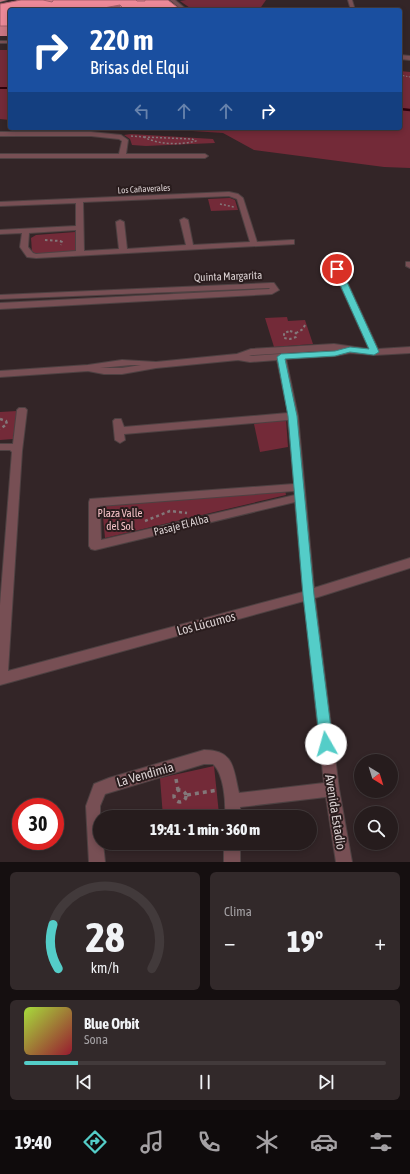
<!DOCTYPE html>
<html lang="es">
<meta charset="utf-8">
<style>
:root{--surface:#261c1d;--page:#32292a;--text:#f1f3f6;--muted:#a4a1a4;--line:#423a3b;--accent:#54cdc8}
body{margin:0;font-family:"Asap Condensed",sans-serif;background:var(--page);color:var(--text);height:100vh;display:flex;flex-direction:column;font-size:15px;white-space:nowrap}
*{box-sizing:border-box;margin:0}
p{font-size:13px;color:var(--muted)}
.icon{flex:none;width:22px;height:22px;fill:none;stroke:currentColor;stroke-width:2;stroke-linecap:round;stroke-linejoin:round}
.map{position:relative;height:862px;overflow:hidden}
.panel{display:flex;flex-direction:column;gap:10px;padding:10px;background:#150f10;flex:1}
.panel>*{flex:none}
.guide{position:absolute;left:8px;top:8px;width:394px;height:122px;border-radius:4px;box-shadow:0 2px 6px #0003,0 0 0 1px var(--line);background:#1a4fa0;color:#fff;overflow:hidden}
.needle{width:26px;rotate:142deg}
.controls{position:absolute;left:354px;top:754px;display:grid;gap:8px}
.controls a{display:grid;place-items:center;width:44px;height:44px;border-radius:50%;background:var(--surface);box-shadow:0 2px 6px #0003,0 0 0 1px var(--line);font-size:20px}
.speed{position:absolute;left:12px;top:798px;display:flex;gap:8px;font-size:20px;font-weight:700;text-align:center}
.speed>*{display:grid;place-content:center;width:52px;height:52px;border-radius:50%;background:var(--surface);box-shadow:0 2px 6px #0003,0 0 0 1px var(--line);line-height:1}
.speed .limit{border:6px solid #d22;background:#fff;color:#111}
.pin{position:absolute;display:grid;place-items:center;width:34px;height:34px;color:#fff;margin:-17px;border:2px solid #fff;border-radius:50%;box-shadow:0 1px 4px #0007}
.me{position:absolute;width:44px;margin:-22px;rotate:353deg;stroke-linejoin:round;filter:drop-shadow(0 0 3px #0008)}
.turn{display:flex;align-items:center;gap:14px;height:84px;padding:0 16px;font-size:18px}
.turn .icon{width:52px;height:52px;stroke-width:2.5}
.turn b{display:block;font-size:28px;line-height:34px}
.lanes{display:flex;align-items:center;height:38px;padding:0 16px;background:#0003;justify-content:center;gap:20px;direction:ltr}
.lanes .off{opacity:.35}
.big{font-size:30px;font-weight:800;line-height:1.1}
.panel .widget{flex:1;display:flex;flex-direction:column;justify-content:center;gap:6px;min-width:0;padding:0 14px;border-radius:6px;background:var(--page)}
.panel .dial{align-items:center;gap:0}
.dial svg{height:104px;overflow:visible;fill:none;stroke:var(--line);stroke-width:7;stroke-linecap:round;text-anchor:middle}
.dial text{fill:var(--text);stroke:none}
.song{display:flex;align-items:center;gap:12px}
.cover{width:48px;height:48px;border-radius:6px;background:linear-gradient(135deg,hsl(80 70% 55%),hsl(350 70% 35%))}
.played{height:4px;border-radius:2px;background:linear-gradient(90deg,var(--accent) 15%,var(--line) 15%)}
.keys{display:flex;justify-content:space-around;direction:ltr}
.heat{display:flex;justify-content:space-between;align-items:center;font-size:22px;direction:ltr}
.panel .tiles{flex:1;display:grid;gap:10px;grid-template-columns:1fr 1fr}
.widget:last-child{grid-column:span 2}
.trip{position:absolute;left:93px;top:810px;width:224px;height:40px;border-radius:20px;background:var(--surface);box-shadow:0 2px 6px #0003,0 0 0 1px var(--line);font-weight:800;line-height:40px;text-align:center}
.tabs{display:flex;height:64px;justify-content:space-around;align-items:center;background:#0f0b0c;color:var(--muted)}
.tabs .icon{width:28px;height:28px}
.tabs .on{color:var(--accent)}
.tabs b{font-size:18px;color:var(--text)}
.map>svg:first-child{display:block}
.green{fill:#732a38}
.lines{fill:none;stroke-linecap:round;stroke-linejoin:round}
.stream-far1{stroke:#2e020d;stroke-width:2}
.stream{stroke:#2e020d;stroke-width:2.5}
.minor-casing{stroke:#4e4142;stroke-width:2}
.major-casing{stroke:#4e4142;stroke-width:2}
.path-far4{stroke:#837779;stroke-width:1;stroke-dasharray:1.5 1.5;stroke-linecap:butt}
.path-far3{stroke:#837779;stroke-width:1.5;stroke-dasharray:2 2;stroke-linecap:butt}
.path-far2{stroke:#837779;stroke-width:2;stroke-dasharray:2.5 2.5;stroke-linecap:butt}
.path-far1{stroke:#837779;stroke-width:2.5;stroke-dasharray:3 3;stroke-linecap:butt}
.path{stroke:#837779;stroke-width:3.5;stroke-dasharray:4 4;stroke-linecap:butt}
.minor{fill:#774f54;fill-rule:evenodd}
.major{fill:#c4727e;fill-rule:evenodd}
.wall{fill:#cb7683}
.shaded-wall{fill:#a5606a}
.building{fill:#ec8998;stroke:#a5606a}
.route{fill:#54cdc8;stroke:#378582}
.labels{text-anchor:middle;stroke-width:4;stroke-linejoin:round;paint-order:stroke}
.far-street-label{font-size:9px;fill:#dbd1d2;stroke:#291c1d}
.street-label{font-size:11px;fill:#dbd1d2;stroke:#291c1d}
.park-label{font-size:11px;fill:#f6c2c7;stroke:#291c1d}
.near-street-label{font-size:13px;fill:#dbd1d2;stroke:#291c1d}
</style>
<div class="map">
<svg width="410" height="862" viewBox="0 0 410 862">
<rect width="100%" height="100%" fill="#332527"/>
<!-- green -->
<g class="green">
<polygon points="186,0 266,0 259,10 193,10 180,1"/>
<polygon points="0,50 10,50 10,120 0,119"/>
<polygon points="400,71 410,72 410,168 384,167 254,150 223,133 146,128 400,128"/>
<polygon points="29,128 75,128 71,132 25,133"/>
<polygon points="131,134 213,139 215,143 146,146 132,145 130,139 124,135"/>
<polygon points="230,198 235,200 238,210 211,211 208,199"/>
<polygon points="75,232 78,235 77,250 73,252 37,254 32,252 31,238 36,235"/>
<polygon points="287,317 288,321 305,320 313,344 274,347 265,318"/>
<polygon points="17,411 13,439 0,440 0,412"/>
<polygon points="286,419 288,447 260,452 254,424"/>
<polygon points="285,490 286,495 105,538 102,506"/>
<polygon points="214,766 219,814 202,817 163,817 160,778"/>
</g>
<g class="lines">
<!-- stream-far1 -->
<polyline class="stream-far1" points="0,88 10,88"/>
<!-- stream -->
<polyline class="stream" points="400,109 410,110"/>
<!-- minor casing -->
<g class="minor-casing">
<g id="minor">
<polygon points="170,0 175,0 187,10 182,10"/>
<polygon points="348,0 352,0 355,10 351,10"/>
<rect x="0" y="41" width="10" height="2"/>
<polygon points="400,55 410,56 410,60 400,59"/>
<polygon points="0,132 91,132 121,135 128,140 126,154 205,154 208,156 205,158 0,158 0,154 119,154 122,141 119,139 91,136 0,136"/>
<path d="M229,192l9,2 5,4 14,44 34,-2h3v4l-258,14 -9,-1 -7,-10 2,-14 -22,1v-4l76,-4v-23l-76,3v-4zM229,196l8,3 13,43 -57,3 -5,-25 -4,-2 -4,2 6,25 -59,4 -3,-27 -4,-2 -4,2 3,27 -35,2 -1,-49zM76,230v21l-40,3 -3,-1 -5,-6 1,-14z"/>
<polygon points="406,262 410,262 410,268 406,266"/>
<path d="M334,267h6l1,2 37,80 32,-2v6l-35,2 -25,-2 -15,3 -49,3 12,57 16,172 96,-30v10l-95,30 24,191 13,73h-16l-10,-65 -86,10 1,10h-16c1,-15 -1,-43 -12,-53h-9l-99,30 -5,12v37h3l2,19h-16l-3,-56 8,-22 15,-6 95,-28c31,0 29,19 35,43l85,-10 -20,-182 -304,84v-80l12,-153 -2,-2h-10v-6h13l4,-34 2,-2h6l2,2 -5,41 -14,220 295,-79 -8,-90 -200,48 -4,-1 -2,-3v-44l1,-3 204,-15 -6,-64 -164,14 1,6 -5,3 -5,-3 -2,-19 2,-2h6l3,8 164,-14 -11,-53 -27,2 -12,-2 -82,8 -34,6h-18l-16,-3 -88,6v-6l88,-6 34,-5 34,2 81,-8 14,-5 83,-5 35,5 -36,-80zM336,350l-86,6h-1l3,-1zM131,365h10l-19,3h-22zM294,491l1,4 -194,45 -1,-34z"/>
<polygon points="271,283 274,283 279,290 272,294 0,309 0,303 270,289 269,288 0,299 0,295"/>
<rect x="224" y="843" width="16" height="19"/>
</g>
</g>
<!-- major casing -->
<g class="major-casing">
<polygon id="major" points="0,0 7,0 0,2"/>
</g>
<!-- path-far4 -->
<polyline class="path-far4" points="400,75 410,77"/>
<!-- path-far3 -->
<g class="path-far3">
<polyline points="131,136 144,137"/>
<path d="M144,137l48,2 4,2c-16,4 -37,4 -52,-4z"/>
<polyline points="220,204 234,207"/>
</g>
<!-- path-far2 -->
<g class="path-far2">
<polyline points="45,240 60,241 62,242 61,245"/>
<polygon points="290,331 296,333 296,337 290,339 284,338 284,333"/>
<polyline points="296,333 303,329 305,325 303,324"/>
</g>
<!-- path-far1 -->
<g class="path-far1">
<polyline points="0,419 6,421 7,424 0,429"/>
<polyline points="145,521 170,511 187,513"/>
<polyline points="106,527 123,527"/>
</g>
<!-- path -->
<g class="path">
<polyline points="176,779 178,790"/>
<circle cx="180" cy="796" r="6"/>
<polyline points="187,795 218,790"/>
</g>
<!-- minor -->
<use href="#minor" class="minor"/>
<!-- major -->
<use href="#major" class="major"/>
</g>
<!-- wall -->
<polygon class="wall" points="21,0 168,0 181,10 10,10 10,36 0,36 0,4"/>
<!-- shaded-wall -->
<polygon class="shaded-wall" points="120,5 120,10 93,10"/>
<!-- building -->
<polygon class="building" points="21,0 43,0 52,2 53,1 53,0 136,0 137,1 145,1 145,0 168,0 181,10 125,10 120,5 93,10 10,10 10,26 0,26 0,4"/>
<!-- route -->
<polygon class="route" points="334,267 341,269 379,352 374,355 350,352 335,356 285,359 297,416 314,595 333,744 331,748 326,750 322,748 320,744 303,595 288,416 277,357 281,354 335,351 350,347 369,349 333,269"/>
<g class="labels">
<!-- far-street labels -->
<g class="far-street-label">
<text transform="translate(144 189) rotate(-3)" y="3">Los Cañaverales</text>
</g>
<!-- street labels -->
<g class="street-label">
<text transform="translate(228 276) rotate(-2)" y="4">Quinta Margarita</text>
<text transform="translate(181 525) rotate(-14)" y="4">Pasaje El Alba</text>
</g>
<!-- park labels -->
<g class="park-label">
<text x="120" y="517">Plaza Valle<tspan x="120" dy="13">del Sol</tspan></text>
</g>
<!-- near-street labels -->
<g class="near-street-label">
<text transform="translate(206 623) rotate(-15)" y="5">Los Lúcumos</text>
<text transform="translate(145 774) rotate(-16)" y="5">La Vendimia</text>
<text transform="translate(336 812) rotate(81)" y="5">Avenida Estadio</text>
</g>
</g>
</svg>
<div class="controls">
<a><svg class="needle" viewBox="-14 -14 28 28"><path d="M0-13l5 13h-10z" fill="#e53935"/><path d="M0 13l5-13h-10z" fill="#a4a1a4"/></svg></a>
<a><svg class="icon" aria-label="search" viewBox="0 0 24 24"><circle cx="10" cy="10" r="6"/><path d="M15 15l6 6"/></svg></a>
</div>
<div class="speed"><div class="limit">30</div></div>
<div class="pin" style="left:337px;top:269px;background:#d93025"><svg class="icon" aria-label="arrive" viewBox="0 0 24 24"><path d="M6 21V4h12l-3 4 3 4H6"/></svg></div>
<svg class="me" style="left:326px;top:744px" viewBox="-20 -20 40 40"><circle r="19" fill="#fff"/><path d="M0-13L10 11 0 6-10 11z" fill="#54cdc8"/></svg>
<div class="trip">19:41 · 1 min · 360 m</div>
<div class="guide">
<div class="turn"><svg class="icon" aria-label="right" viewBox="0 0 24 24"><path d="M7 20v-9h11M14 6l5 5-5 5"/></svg><div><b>220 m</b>Brisas del Elqui</div></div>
<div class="lanes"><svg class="icon off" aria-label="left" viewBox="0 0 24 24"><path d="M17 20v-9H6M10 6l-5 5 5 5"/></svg><svg class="icon off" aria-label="ahead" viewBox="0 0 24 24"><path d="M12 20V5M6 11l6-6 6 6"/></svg><svg class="icon off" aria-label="ahead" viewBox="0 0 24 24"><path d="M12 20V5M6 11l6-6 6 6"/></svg><svg class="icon" aria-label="right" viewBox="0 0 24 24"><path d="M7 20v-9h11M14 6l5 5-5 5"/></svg></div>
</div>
</div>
<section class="panel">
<div class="tiles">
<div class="widget dial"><svg viewBox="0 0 100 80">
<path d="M14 69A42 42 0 1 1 86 69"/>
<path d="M14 69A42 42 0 0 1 10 35" stroke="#54cdc8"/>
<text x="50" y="56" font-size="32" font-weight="700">28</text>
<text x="50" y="72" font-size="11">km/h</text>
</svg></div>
<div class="widget"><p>Clima</p>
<div class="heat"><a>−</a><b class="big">19°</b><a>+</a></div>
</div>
<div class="widget">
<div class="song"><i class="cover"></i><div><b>Blue Orbit</b><p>Sona</p></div></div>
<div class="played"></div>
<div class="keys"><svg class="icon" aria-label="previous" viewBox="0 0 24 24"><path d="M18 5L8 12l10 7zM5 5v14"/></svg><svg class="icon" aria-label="pause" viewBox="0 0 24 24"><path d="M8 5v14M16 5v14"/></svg><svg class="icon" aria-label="next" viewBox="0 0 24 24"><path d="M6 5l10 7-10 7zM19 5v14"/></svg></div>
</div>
</div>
</section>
<nav class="tabs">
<b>19:40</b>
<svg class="icon on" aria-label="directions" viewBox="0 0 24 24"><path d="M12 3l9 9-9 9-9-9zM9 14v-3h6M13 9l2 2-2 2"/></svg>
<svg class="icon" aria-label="music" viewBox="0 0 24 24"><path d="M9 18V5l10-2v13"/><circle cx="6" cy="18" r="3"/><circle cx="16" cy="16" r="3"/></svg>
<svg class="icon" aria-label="phone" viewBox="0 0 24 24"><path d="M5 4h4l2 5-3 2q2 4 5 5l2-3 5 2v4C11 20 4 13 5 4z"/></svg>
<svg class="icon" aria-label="climate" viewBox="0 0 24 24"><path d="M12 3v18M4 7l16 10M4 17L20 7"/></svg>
<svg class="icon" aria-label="car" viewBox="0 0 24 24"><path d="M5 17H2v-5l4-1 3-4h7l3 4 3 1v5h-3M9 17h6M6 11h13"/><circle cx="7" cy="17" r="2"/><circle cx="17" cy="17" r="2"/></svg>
<svg class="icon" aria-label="filters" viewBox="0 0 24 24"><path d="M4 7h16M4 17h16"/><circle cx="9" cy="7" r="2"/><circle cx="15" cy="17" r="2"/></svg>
</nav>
